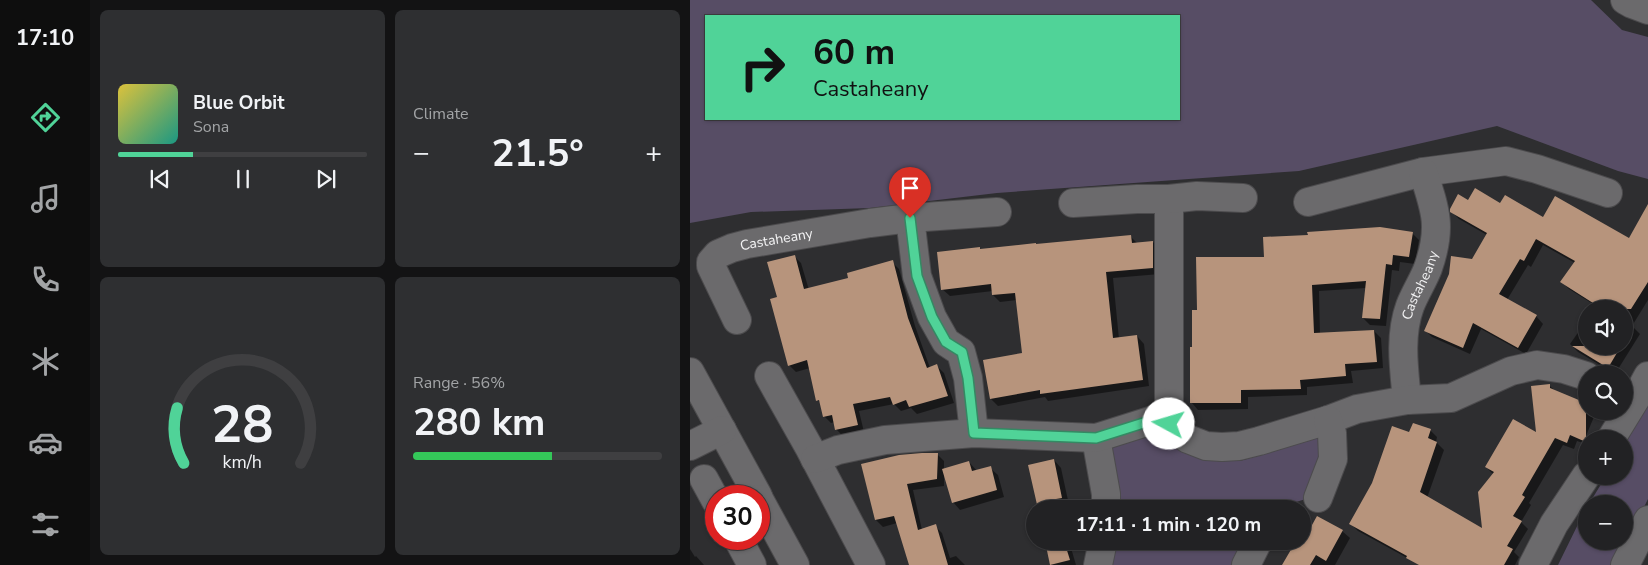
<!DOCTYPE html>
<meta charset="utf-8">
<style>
:root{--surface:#222224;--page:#2e2f31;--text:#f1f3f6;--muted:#a2a4a6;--line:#3f3f41;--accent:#50d398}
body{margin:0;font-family:"Nunito Sans",sans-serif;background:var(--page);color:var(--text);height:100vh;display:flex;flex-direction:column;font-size:19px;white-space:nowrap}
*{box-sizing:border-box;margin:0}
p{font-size:16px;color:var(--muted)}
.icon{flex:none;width:28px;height:28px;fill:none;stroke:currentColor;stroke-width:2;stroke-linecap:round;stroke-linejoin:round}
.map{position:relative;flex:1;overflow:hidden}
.sheet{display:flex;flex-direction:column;gap:10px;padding:10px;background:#131314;width:600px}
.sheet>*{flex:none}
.top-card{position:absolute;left:15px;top:15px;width:475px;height:105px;border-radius:0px;box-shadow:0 1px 4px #0004,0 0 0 1px var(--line);background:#50d398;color:#111;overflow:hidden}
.buttons{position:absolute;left:888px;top:300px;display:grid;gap:10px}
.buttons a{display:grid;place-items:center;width:55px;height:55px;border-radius:50%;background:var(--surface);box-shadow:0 1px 4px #0004,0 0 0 1px var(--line);font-size:25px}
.speed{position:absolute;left:15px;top:485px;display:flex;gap:10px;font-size:25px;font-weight:700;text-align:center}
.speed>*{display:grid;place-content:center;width:65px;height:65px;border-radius:50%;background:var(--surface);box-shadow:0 1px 4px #0004,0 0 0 1px var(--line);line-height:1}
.speed .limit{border:8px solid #d22;background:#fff;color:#111}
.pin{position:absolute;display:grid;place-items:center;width:42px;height:42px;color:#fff;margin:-51px -21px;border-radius:50% 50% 50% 0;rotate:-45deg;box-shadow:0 0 5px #0007}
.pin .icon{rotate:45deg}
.me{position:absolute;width:55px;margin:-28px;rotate:276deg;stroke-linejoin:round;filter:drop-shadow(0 0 4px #0008)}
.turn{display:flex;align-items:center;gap:18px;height:105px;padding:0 25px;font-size:22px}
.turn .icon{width:65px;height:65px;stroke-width:2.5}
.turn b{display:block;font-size:35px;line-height:42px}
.big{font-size:38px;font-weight:700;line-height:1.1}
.sheet .tile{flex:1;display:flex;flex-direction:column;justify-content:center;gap:8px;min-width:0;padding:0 18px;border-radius:8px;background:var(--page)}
.sheet .dial{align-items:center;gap:0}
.dial svg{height:130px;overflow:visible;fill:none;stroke:var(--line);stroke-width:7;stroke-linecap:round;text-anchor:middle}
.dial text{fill:var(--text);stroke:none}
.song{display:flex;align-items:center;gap:15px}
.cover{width:60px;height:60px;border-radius:8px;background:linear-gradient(135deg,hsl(50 70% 55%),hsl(170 70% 35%))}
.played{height:5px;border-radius:2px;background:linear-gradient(90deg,var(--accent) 30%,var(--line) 30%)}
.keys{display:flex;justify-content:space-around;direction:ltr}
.heat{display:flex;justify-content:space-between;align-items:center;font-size:28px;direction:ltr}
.charge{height:8px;border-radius:4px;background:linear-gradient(90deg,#34c759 56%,var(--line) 0)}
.sheet .tiles{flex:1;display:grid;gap:10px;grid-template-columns:repeat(2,1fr)}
.trip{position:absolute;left:336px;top:500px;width:285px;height:50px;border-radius:25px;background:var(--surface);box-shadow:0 1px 4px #0004,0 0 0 1px var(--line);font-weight:700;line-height:50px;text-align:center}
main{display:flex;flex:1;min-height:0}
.tabs{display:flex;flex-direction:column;width:90px;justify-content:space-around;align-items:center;background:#0e0e0e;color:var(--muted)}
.tabs .icon{width:35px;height:35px}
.tabs .active{color:var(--accent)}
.tabs b{font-size:22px;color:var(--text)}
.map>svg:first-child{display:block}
.green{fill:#574d65;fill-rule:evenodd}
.shadow{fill:#0007}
.building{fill:#b7947c}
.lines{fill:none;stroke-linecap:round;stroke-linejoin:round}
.minor-casing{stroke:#4c4b4d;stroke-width:30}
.minor{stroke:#6b6a6c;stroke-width:28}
.route-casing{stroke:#348963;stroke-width:12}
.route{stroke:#50d398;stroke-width:9}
.labels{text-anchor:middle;stroke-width:5;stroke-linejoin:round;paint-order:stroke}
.street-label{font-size:14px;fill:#f3f3f4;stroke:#2e2e30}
</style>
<main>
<nav class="tabs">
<b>17:10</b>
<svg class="icon active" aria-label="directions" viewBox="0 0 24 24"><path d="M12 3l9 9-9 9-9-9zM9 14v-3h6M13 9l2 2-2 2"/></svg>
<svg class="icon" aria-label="music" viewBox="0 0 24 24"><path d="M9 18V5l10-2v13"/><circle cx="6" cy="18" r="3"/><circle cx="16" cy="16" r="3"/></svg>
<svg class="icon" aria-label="phone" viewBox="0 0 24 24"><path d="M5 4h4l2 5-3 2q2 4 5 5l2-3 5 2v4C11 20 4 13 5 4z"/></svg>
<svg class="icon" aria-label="climate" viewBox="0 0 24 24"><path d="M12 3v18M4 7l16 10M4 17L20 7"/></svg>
<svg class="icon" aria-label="car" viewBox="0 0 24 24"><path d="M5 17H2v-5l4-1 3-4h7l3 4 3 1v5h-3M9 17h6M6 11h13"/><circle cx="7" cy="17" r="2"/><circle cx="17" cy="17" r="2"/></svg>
<svg class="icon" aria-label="filters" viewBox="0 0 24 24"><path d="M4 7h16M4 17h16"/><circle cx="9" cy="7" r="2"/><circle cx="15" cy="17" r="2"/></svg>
</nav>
<section class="sheet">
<div class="tiles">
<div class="tile">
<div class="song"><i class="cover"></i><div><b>Blue Orbit</b><p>Sona</p></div></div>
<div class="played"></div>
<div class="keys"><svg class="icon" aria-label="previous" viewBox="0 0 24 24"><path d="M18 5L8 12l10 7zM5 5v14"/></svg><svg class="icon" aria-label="pause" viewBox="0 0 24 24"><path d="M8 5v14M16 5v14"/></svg><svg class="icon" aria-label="next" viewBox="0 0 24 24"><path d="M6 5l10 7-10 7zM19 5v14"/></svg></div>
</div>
<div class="tile"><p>Climate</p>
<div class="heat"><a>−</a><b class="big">21.5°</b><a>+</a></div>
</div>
<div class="tile dial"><svg viewBox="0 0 100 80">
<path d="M14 69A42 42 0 1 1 86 69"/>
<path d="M14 69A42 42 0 0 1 10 35" stroke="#50d398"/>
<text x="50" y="56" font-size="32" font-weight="700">28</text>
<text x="50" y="72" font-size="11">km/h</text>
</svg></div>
<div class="tile"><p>Range · 56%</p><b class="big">280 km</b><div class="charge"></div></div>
</div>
</section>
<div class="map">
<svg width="958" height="565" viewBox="0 0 958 565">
<rect width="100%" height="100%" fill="#2e2e30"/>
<!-- green -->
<g class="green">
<path d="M0,0h901l31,30 26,7v142l-30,-8 -121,-45 -198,45 -302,22 -127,15 -119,4 -61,11zM16,16h473v103h-473z"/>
<polygon points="958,405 958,499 925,565 868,565 896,508 896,541 934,541 934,504 899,504 916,476 934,476 934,446"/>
<path d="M461,429c23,11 62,34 87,32 15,-1 52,-22 68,-29l21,6 -18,60 -13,4 -11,7h-166l-7,-60 4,-7z"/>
<polygon points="424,541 559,541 549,565 419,565"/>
</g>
<!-- shadow -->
<g class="shadow">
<polygon points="778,202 811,205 853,218 939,239 958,207 958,300 942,326 950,334 925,374 888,352 880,344 894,324 892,323 896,316 896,346 934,346 934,309 903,304 879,289 872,282 885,263 853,245 841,267 838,265 817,300 846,316 853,324 836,354 791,329 780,354 742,337 735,330 783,260 797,235 769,219 761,211"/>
<polygon points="722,233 729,240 725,264 710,262 709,271 702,270 696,326 680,325 673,318 676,288 629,291 630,334 684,331 691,338 693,368 661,371 663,383 617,387 617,395 558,397 558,409 508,410 501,402 503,348 508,312 576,258"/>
<polygon points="441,237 448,244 463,242 470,250 470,274 423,278 429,339 447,336 454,344 459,386 358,401 355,397 308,406 301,399 333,354 327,300 310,302 303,295 303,291 260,296 252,289 289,248 292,250"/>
<polygon points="104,256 111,263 119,290 160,279 202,262 209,269 225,326 240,368 247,366 254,373 264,403 227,414 221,408 211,411 204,404 169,411 174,432 153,436 146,429 145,422 141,423 134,416 132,404 128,400 120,368 106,372 99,365 88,298"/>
<polygon points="859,385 866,392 896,404 896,411 906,412 893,443 887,441 884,449 873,445 839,503 841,505 831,522 838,529 824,552 829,557 825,565 730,565 668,531 661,524 720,434 740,430 747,437 746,442 754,450 737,498 793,530 804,475 796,467 848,435"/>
<polygon points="247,454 254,461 254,469 279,462 287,471 300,468 308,475 314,497 270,510 263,502 254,472 254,486 223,490 232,530 245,526 252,533 260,558 266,556 275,565 220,565 207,523 193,527 186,520 173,464"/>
<polygon points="364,460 371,468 379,505 372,507 373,509 349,509"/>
<polygon points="652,531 660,538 645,565 594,565 617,536"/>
<polygon points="356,541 379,541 386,565 361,565"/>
<polygon points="0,549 5,557 6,556 14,565 0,565"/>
</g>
<!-- building -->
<g class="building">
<polygon points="785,188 810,203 815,195 853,217 865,196 939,238 958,204 958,282 941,309 899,309 903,303 870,282 885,261 846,239 834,261 830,259 809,294 847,315 828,348 783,323 773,348 734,331 759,274 761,256 782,259 797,233 760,212 760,209 768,194 778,200"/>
<polygon points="690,227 723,232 719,257 703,255 702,265 696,264 690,319 672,318 676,281 622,285 624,333 684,330 687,362 655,364 656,376 610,380 611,389 551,390 551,403 500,403 500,347 502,347 502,310 507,310 506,257 574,257 573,237 618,235 617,232"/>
<polygon points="441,235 442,243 463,241 463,268 416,272 423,338 447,335 453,380 350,394 350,390 300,399 293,360 332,353 325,293 302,295 301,284 251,290 247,252 290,247 290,249 346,243 346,244"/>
<polygon points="105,255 114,289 158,278 157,273 203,260 218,318 237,368 247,364 258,396 219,407 216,400 203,405 200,397 163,404 168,425 145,430 142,415 133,417 129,400 126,401 117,360 98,366 80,299 87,297 77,262"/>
<polygon points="882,346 931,346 918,368"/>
<polygon points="860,384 860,388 896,403 896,442 880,435 877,443 865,438 832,495 835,497 823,516 832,521 817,546 823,549 814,565 729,565 716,558 717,556 659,524 682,483 702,426 719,432 723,423 741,429 738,438 747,442 730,492 792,528 788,492 804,472 795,467 823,419 846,432 841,386"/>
<polygon points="232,453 248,453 247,479 217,484 228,530 246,524 258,565 219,565 204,516 185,520 171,464 209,455"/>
<polygon points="364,459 372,498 366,499 368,508 348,509 338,465"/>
<polygon points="279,461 282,471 301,466 307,490 262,503 252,469"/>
<polygon points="627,516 653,530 636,561 626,555 620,565 592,565 606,541 612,541 612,532 617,534"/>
<polygon points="355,541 374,541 380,560 360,565"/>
</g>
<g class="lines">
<!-- minor casing -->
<g class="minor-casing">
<g id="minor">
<polyline points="935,0 942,4 958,10"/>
<polyline points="479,199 479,424"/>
<polyline points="618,202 733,172 816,161 847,169 918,193"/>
<polyline points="383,203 447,199 479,199 507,196 553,198"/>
<polyline points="220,218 227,276 242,317 256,342 271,352 278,378 284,433"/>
<path id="s1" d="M47,320l-26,-54v-4l7,-8 14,-6 15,-4 123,-21 40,-5 87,-6"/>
<polyline points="0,372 68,496"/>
<polyline points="79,376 120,449 181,565"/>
<path id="s2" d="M717,400c-3,-31 -8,-64 3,-94 5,-13 13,-25 18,-38 14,-40 8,-57 -5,-96"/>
<polyline points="406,438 416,494 416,509"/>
<polyline points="921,439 945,400 958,376"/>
<polyline points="0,446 32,430"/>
<polyline points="125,459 148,450 195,440 284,433 406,438 463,420 471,420 498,439 516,446 532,447 549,446 569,441 638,420 667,409 717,400 761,398 821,371 847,365 874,369 896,376"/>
<polyline points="14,479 26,501"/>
<polyline points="628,498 643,459 642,433 638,420"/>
<polyline points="69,499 105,565"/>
<polyline points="48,539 62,565"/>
<polyline points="408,565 413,541"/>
<polyline points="556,565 568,541"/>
<polyline points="843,565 864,524 896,476"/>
<polyline points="935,565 958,520"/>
</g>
</g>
<!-- minor -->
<use href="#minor" class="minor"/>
</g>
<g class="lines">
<!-- route casing -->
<g class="route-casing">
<polyline id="route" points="220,218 227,276 242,317 256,342 272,352 278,378 284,433 406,438 463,420 471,420 479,424"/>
</g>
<!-- route -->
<use href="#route" class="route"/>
</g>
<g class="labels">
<!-- street labels -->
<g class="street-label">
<text dy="5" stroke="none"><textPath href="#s1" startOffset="135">Castaheany</textPath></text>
<text dy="5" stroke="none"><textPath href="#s2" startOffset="118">Castaheany</textPath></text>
</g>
</g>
</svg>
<div class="buttons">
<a><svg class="icon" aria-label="sound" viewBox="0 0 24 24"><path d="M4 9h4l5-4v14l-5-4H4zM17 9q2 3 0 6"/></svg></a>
<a><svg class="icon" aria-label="search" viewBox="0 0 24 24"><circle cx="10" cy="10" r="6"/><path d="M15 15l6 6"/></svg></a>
<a>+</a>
<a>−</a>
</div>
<div class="speed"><div class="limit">30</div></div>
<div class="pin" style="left:220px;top:218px;background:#d93025"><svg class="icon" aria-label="arrive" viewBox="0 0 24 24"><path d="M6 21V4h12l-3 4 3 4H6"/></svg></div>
<svg class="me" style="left:479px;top:424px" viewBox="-20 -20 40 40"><circle r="19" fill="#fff"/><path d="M0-13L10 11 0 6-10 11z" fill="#50d398"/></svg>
<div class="trip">17:11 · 1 min · 120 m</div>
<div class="top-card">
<div class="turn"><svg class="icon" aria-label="right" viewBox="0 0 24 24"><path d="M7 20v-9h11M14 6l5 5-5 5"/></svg><div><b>60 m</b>Castaheany</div></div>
</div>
</div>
</main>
